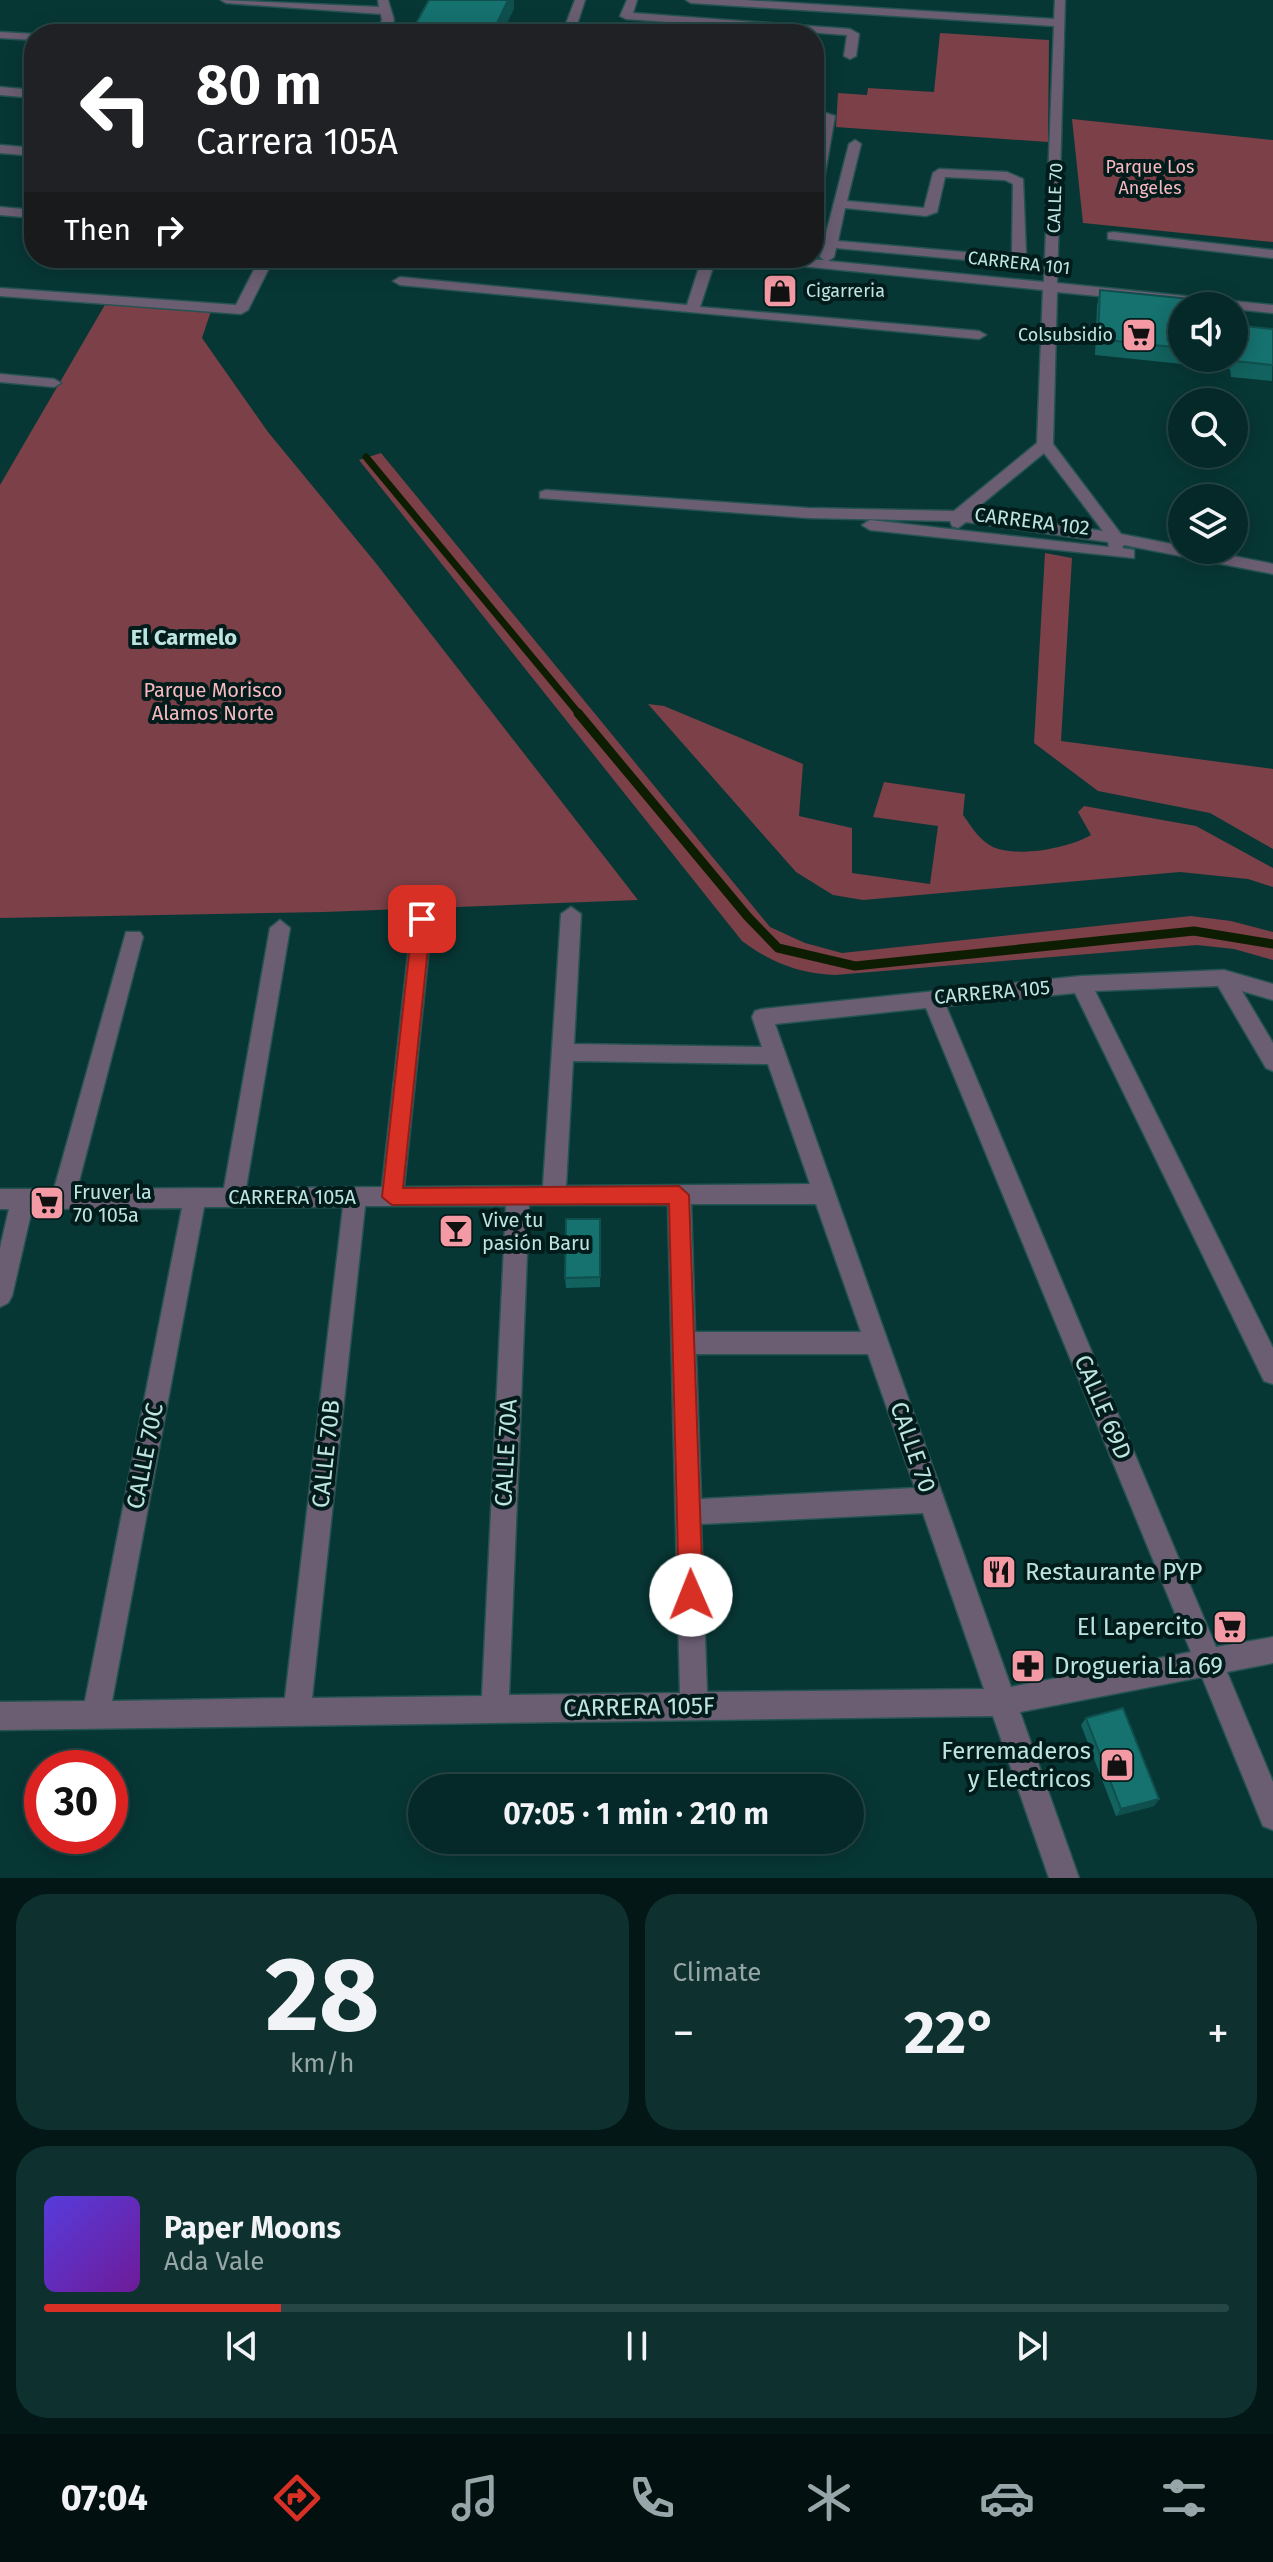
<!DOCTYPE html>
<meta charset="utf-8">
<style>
:root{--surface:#052928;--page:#0e3130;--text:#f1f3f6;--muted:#97a6a8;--line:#264545;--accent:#d93025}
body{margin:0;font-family:"Fira Sans",sans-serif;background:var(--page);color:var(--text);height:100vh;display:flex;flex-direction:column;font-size:30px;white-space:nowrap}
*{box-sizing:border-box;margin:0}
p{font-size:26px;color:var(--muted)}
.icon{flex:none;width:44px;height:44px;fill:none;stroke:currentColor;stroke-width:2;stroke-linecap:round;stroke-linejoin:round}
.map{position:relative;height:1878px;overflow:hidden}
.details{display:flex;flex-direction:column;gap:16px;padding:16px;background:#031716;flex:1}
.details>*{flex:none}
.guide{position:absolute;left:24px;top:24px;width:800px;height:244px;border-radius:32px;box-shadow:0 4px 20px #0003,0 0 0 2px var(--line);background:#202124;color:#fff;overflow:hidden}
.tools{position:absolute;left:1168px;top:292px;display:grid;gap:16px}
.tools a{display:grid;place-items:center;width:80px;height:80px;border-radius:50%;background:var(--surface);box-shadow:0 4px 20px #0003,0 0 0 2px var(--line);font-size:40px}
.speed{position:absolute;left:24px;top:1750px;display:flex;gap:16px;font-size:40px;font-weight:700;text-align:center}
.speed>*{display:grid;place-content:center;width:104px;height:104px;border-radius:50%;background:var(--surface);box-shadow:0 4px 20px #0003,0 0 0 2px var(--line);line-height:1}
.speed .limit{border:12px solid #d22;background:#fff;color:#111}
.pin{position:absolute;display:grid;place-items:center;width:68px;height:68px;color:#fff;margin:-34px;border-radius:16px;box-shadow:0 4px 12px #0006}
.me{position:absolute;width:88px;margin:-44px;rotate:359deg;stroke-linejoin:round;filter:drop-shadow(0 0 6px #0008)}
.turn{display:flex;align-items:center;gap:28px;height:168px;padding:0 40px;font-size:36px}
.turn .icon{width:104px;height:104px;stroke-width:2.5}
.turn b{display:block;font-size:56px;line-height:68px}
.then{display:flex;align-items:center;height:76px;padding:0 40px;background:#0003;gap:16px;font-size:30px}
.big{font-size:60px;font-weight:700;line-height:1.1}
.details .tile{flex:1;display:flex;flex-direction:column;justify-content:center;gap:12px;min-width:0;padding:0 28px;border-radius:32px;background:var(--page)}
.details .dial{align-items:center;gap:0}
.dial b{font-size:104px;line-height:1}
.song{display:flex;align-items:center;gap:24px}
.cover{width:96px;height:96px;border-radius:12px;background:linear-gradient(135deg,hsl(250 70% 55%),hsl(280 70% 35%))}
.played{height:8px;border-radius:4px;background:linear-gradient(90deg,var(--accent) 20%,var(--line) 20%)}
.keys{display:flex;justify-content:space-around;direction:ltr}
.heat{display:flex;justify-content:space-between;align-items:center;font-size:44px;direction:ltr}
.details .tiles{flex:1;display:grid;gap:16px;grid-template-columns:1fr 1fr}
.tile:last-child{grid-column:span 2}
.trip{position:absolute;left:408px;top:1774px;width:456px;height:80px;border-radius:40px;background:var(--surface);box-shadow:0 4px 20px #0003,0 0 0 2px var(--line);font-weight:700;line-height:80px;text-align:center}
.dock{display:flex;height:128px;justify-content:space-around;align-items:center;background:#021010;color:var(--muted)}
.dock .icon{width:56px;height:56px}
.dock .on{color:var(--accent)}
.dock b{font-size:36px;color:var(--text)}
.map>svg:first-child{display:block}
.green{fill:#7b4048}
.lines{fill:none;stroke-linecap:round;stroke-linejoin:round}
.stream-far1{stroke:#0d1d01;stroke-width:7}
.stream{stroke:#0d1d01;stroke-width:9}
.minor-casing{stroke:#245351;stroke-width:3}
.minor{fill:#6b5e73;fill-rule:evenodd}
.wall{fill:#12625f}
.shaded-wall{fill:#0f504e}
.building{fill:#15726f;stroke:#0f504e;stroke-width:2}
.route{fill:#d93025;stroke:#8d1f18;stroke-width:2}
.labels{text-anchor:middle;stroke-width:8;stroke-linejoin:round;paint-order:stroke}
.far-park-label{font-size:18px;fill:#f9b9c0;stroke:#021c1b}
.far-street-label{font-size:18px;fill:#bee4e2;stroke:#021c1b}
.far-poi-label{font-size:18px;fill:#bee4e2;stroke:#021c1b;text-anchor:start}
.street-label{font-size:20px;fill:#bee4e2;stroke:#021c1b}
.park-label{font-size:20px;fill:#f9b9c0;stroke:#021c1b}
.poi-label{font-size:20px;fill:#bee4e2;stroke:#021c1b;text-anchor:start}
.neighbourhood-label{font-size:22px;font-weight:bold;fill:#bee4e2;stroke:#021c1b}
.near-street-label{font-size:24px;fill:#bee4e2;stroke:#021c1b}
.near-poi-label{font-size:24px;fill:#bee4e2;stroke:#021c1b;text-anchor:start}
</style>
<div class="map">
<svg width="1273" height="1878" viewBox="0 0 1273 1878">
<rect width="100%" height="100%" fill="#073735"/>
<!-- green -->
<g class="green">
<polygon points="940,33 1049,40 1048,142 836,127 838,93 867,95 868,88 934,92"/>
<polygon points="1072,119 1273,140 1273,242 1083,223"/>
<polygon points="106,303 211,311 202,338 268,432 375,562 638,900 324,912 0,918 0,485"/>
<path d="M381,453l389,474 35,16 37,10 349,-37 40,5 42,11v28l-39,-11 -37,-4 -362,30c-37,-2 -63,-12 -93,-34l-383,-481z"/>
<polygon points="1045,553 1072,558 1061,741 1273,769 1273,849 1210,813 1098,791 1034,743"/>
<path d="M648,704l16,2 139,58 -4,52 53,12v45l78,11 8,-58 -65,-9 11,-35 81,12 -2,21c8,11 17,26 30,32 25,11 76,1 98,-12l-13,-23 6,-6 112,20 77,42v19l-25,-8 -68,-7 -317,28 -30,-5 -37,-23z"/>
</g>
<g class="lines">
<!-- stream-far1 -->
<polyline class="stream-far1" points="366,457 580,715"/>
<!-- stream -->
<polyline class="stream" points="578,713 748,917 778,948 855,966 1194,931 1273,944"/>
<!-- minor casing -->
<g class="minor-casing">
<g id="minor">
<polygon points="221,0 379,7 378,0 388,0 394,20 388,34 376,34 382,20 381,14 226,3"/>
<polygon points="575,0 585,0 574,34 562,34"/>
<polygon points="627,0 637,0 633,13 850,29 859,34 856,56 850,59 844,56 847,35 626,19 620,16"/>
<path d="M686,0h58l310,19 1,-19h10l-8,283 216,22v8l-39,-4v-3h-33l-144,-14 -4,152 68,90 61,12v4h21l70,14v10l-149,-29 -2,3 12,2v8l-264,-28 -8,-5 8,-5 239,27 -1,-5 -142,-20 -8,6 -6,-2 -2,-5 -142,-3 -268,-20v-6l6,-2 262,18 146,3 83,-68 6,-153 -283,-28 -7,-4 71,2 -4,-3 29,-113 6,-4 6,4 -14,57 77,7 9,-35 6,-4 68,3 16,7 3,75 -14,10 -176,-16 -2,9 -6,4 216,21 10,-256 -363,-23zM945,177l60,3 8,4 -1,69 -3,3 -171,-15 7,-33 81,8 11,-4zM1044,453l59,78 -132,-18z"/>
<polygon points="0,32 34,34 36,34 34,40 0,38"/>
<polygon points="0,87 34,90 34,98 0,95"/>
<polygon points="814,109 835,116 820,203 814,207 814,167 823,118 814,117"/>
<polygon points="0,145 34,148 34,156 0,153"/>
<polygon points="0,207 34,210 34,218 0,215"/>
<polygon points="1113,232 1273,250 1273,258 1108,239 1108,233"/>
<polygon points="260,258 274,258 248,310 241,314 0,296 0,288 236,305"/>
<polygon points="702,258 716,258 700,307 979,331 986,335 979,339 400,285 393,281 400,277 687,305"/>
<polygon points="0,374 54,379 61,383 54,387 0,382"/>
<path d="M571,907l10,7 -7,130 188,3 -10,-30 3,-6 7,-2 319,-33 143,-6 49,14v16l-31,-9 31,52v28l-7,-3 -48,-82 -123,5 178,357v36l-9,-3 -189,-388 -129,13 270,641 57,-10v26l-46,9 46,110v48l-10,-4 -61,-149 -182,35 59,166h-30l-56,-162 -993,14v-28l85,-1 97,-493 -150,1 -20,87 -4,7 -8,4v-59l9,-39h-9v-20h54l72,-257h14l3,5 -66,252 147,-1 46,-260 10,-8 10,8 -44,260 136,-1 30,-268 10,-8 10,8 -28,268 139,-1 18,-272zM926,1008l265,644 -180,35 -236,-663zM573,1061l195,3 42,120 -244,2zM691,1204h125l45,128h-166zM529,1205h139l12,488 -171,2zM365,1206h141l-24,490 -170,2zM204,1207h139l-58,491 -173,3zM696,1354h172l47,134 -214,11zM923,1513l61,176 -277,3 -6,-168z"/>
</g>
</g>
<!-- minor -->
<use href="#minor" class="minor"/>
</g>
<!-- wall -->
<g class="wall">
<polygon points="1100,290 1182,306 1182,358 1234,358 1234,325 1273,329 1272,381 1231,377 1230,369 1095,355 1097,306"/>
<polygon points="600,1219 600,1287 566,1288 565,1278"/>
<polygon points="1086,1718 1159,1799 1154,1806 1116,1816 1081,1725"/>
</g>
<!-- shaded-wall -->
<g class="shaded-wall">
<polygon points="508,0 514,0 514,9 502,34 492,34"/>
<polygon points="1159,1799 1154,1806 1116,1816 1121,1809"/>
</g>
<!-- building -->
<g class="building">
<polygon points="429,0 508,0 492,34 410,34"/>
<polygon points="343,24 359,33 358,34 337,34"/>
<polygon points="1100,290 1200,300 1200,306 1182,306 1182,348 1098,339"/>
<polygon points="1234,325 1273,329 1273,365 1235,361"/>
<polygon points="566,1219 600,1219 600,1277 565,1278"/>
<polygon points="1123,1708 1159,1799 1121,1809 1086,1718"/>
</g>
<!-- route -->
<polygon class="route" points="422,912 431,919 403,1188 679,1186 689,1195 703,1595 700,1604 691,1607 683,1604 679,1595 669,1204 392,1205 382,1197 413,919"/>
<!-- icons -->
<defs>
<g id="shop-square" transform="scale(1.8)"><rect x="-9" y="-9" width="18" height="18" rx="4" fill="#f49aa5" stroke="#021c1b"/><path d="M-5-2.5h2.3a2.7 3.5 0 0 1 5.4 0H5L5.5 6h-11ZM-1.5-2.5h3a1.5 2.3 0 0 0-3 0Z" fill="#111"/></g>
<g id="supermarket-square" transform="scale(1.8)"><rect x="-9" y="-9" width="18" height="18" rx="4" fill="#f49aa5" stroke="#021c1b"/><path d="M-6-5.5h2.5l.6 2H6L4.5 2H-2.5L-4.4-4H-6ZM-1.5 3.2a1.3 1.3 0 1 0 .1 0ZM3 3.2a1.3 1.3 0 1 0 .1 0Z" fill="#111"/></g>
<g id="bar-square" transform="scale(1.8)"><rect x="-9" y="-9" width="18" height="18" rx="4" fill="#f49aa5" stroke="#021c1b"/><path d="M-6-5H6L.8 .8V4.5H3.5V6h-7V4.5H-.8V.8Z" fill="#111"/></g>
<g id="restaurant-square" transform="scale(1.8)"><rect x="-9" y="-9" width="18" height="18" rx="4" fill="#f49aa5" stroke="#021c1b"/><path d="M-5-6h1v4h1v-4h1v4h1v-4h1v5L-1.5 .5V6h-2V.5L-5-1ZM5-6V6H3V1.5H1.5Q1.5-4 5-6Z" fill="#111"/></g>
<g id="pharmacy-square" transform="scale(1.8)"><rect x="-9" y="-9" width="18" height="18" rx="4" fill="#f49aa5" stroke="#021c1b"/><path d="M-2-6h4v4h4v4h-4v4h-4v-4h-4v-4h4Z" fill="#111"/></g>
</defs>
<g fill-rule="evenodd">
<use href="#shop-square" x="780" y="291"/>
<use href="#supermarket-square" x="1139" y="335"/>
<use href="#supermarket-square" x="47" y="1203"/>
<use href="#bar-square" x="456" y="1231"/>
<use href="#restaurant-square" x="999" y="1572"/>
<use href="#supermarket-square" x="1230" y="1627"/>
<use href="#pharmacy-square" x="1028" y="1666"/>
<use href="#shop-square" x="1117" y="1765"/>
</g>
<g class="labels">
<!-- far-park labels -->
<g class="far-park-label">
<text x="1150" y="173">Parque Los<tspan x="1150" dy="21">Angeles</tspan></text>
</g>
<!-- far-street labels -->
<g class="far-street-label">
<text transform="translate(1055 198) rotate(-88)" y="6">CALLE 70</text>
<text transform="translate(1019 263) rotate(6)" y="6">CARRERA 101</text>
</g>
<!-- far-poi labels -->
<g class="far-poi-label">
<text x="806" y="297">Cigarreria</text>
<text x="1113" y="341" text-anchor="end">Colsubsidio</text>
</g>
<!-- street labels -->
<g class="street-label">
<text transform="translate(1032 521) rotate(7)" y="7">CARRERA 102</text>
<text transform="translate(992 992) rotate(-5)" y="7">CARRERA 105</text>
<text x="292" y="1204">CARRERA 105A</text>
</g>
<!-- park labels -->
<g class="park-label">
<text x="213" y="697">Parque Morisco<tspan x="213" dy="23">Alamos Norte</tspan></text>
</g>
<!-- poi labels -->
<g class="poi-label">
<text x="73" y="1199">Fruver la<tspan x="73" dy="23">70 105a</tspan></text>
<text x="482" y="1227">Vive tu<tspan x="482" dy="23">pasión Baru</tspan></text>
</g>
<!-- neighbourhood labels -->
<g class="neighbourhood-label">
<text x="184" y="645">El Carmelo</text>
</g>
<!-- near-street labels -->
<g class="near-street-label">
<text transform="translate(1103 1407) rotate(67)" y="8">CALLE 69D</text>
<text transform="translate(913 1447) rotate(71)" y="8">CALLE 70</text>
<text transform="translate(506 1453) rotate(-87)" y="8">CALLE 70A</text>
<text transform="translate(326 1454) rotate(-84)" y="8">CALLE 70B</text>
<text transform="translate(145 1456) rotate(-79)" y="8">CALLE 70C</text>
<text transform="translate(639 1707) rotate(-1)" y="8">CARRERA 105F</text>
</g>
<!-- near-poi labels -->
<g class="near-poi-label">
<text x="1025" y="1580">Restaurante PYP</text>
<text x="1204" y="1635" text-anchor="end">El Lapercito</text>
<text x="1054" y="1674">Drogueria La 69</text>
<text x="1091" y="1759" text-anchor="end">Ferremaderos<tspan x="1091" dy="28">y Electricos</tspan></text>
</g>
</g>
</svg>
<div class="tools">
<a><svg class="icon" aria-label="sound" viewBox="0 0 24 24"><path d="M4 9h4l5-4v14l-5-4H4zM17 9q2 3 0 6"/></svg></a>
<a><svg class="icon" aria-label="search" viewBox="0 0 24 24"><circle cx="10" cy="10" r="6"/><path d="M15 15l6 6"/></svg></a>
<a><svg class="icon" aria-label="layers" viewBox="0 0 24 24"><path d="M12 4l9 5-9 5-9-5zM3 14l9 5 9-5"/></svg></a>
</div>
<div class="speed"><div class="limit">30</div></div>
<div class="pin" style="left:422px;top:919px;background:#d93025"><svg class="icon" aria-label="arrive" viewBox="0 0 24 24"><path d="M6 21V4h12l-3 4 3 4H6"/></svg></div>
<svg class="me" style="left:691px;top:1595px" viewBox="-20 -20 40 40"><circle r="19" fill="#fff"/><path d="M0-13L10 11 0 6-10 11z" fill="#d93025"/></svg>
<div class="trip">07:05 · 1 min · 210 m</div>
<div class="guide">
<div class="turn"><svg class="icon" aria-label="left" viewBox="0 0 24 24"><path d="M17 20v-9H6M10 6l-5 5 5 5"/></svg><div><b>80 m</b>Carrera 105A</div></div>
<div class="then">Then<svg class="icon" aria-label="right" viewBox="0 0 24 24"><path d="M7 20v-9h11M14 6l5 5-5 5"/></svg></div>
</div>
</div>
<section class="details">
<div class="tiles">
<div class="tile dial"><b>28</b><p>km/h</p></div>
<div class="tile"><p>Climate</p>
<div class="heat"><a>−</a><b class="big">22°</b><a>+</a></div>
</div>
<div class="tile">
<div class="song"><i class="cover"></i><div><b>Paper Moons</b><p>Ada Vale</p></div></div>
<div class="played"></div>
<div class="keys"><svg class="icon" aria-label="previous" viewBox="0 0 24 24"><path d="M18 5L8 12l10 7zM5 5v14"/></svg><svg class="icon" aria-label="pause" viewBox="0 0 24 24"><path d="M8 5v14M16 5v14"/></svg><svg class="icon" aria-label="next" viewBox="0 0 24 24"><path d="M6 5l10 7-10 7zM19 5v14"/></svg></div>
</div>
</div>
</section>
<nav class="dock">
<b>07:04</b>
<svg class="icon on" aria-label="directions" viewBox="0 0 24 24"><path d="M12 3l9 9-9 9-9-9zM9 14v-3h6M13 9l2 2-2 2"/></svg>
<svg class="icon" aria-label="music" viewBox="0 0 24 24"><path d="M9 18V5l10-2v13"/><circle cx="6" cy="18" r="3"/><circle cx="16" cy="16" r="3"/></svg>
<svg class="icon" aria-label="phone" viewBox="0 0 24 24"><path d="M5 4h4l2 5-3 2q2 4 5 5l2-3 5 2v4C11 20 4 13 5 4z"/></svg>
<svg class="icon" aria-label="climate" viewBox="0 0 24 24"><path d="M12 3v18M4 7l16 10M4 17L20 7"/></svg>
<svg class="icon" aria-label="car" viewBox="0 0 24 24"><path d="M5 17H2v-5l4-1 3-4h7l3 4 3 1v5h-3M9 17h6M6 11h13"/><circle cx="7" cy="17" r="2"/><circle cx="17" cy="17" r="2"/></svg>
<svg class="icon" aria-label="filters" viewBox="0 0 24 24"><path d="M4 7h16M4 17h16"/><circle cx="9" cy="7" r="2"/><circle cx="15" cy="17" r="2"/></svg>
</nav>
